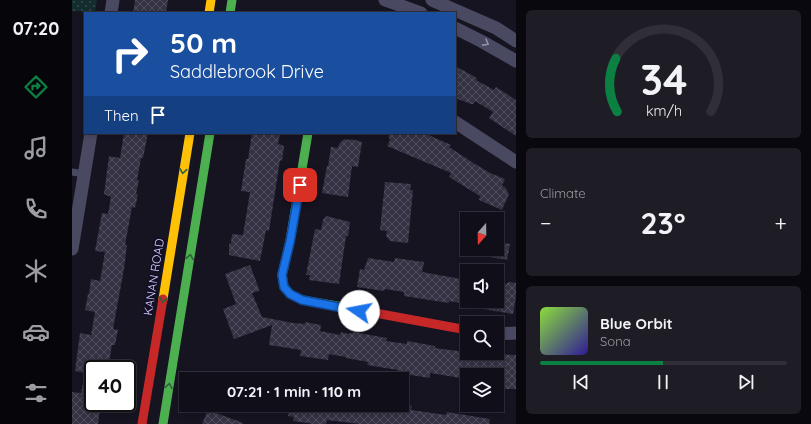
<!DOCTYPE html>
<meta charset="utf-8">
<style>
:root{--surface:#100f19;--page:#1e1d26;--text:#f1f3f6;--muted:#9c9ca2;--line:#302f38;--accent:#0b8043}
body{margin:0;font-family:Quicksand,sans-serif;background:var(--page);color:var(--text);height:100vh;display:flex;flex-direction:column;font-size:15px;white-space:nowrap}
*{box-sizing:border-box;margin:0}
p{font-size:13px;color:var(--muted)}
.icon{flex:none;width:22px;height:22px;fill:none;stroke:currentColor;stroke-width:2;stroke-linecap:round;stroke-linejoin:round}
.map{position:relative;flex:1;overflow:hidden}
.details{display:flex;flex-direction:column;gap:10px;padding:10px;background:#09080e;width:295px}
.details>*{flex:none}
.guide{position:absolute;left:12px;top:12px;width:372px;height:122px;border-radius:0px;box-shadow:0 2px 6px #0003,0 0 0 1px var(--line);background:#1a4fa0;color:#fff;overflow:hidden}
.needle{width:26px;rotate:200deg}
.tools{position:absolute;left:388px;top:212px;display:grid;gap:8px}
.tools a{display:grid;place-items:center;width:44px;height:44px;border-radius:0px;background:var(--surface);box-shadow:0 2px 6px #0003,0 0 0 1px var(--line);font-size:20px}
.speed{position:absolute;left:12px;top:360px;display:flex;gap:8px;font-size:20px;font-weight:700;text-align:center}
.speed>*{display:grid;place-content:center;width:52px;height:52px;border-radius:50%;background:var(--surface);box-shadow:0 2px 6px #0003,0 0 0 1px var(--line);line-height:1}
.speed .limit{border:2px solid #111;border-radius:6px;background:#fff;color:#111}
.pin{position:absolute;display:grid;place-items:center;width:34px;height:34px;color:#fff;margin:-17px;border-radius:8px;box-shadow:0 2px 6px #0006}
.me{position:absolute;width:44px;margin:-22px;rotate:282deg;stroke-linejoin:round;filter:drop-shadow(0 0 3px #0008)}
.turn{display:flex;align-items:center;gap:14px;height:84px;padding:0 20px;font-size:18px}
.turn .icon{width:52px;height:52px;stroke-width:2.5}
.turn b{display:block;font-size:28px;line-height:34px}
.then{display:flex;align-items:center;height:38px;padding:0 20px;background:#0003;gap:8px;font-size:15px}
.big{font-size:30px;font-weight:700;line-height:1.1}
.details .card{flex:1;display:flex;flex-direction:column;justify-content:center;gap:6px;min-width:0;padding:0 14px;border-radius:6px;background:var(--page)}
.details .dial{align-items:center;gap:0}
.dial svg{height:104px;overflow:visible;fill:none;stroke:var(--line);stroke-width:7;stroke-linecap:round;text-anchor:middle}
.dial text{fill:var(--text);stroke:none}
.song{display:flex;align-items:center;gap:12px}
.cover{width:48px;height:48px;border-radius:6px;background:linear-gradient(135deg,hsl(90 70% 55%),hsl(250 70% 35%))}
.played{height:4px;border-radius:2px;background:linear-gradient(90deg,var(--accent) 50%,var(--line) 50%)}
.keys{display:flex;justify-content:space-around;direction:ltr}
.heat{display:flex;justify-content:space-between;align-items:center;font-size:22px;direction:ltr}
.trip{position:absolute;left:107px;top:372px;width:230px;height:40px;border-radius:0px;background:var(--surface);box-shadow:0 2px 6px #0003,0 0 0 1px var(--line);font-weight:700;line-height:40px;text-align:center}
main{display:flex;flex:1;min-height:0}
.dock{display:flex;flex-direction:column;width:72px;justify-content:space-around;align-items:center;background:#06060a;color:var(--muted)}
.dock .icon{width:28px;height:28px}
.dock .active{color:var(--accent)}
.dock b{font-size:18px;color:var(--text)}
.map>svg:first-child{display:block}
.park{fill:url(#park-dots)}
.building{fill:url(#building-cross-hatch)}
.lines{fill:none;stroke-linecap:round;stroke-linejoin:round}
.lane{stroke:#4a4962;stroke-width:7}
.street{stroke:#4a4962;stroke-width:13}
.fast{stroke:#4caf50;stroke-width:9}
.slow{stroke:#ffc107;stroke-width:9}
.jam{stroke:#c62828;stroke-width:9}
.oneway{stroke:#928eb0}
.oneway2{stroke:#305f3b}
.route-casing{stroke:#114b97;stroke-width:10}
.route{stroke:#1a73e8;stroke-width:7}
.labels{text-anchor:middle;stroke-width:4;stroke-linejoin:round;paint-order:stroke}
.street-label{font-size:12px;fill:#d9d4ff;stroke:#130f26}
</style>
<main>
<nav class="dock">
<b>07:20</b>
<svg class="icon active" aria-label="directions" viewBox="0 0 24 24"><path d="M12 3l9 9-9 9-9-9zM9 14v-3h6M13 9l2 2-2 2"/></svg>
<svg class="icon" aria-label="music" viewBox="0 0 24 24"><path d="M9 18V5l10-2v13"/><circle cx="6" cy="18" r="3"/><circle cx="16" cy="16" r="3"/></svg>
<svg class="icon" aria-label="phone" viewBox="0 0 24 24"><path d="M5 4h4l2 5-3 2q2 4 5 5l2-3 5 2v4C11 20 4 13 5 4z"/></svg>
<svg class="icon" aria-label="climate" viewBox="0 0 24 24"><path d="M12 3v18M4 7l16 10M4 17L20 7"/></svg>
<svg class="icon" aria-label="car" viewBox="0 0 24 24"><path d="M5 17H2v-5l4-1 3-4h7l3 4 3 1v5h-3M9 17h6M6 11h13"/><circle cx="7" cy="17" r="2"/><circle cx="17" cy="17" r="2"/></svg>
<svg class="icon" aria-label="filters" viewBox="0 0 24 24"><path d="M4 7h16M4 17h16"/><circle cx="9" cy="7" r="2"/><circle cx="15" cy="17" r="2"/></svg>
</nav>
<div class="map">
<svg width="444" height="424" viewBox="0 0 444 424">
<defs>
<pattern id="park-dots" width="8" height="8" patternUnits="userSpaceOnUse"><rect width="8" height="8" fill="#132c2d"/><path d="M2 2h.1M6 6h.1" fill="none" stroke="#354a4c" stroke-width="1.8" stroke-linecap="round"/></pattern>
<pattern id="building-cross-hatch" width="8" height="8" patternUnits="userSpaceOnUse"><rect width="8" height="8" fill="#343243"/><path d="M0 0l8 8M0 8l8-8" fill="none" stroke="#514f5f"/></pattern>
</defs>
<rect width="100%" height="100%" fill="#161421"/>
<!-- park -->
<polygon class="park" points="0,0 25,0 23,12 0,11"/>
<!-- building -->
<g class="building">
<polygon points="63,0 96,0 94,13 61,13"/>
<polygon points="383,66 405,78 404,80 422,90 424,87 444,100 444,136 417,118 421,112 403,101 401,104 399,104 383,98"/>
<polygon points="52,133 76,133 71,158 69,158 65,180 67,180 64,194 66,194 63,208 60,207 53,245 55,245 52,269 41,329 46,330 43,345 40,345 36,369 21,369 21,403 29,403 26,424 0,424 0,392 9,393 13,373 3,371 8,333 19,335 23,312 13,310 16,294 17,294 19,279 28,281 33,252 23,251 30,213 36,214 39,197 32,194 37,156 48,158"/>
<polygon points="180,133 208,133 206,144 212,146 210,161 208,160 197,231 194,230 188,261 157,255 157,244 159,243 160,234 171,235 178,192 169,191 174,159 176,159"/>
<polygon points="321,133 352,133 379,145 377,147 403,164 418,173 433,179 430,186 433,187 437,194 430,210 407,200 408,196 377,177 379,173 315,146 318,140 316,136"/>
<polygon points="272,139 278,140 279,139 290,142 286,167 280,166 276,197 250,193 255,166 256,166 259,147 266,148 267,144"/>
<polygon points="313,182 339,184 338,190 341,190 336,243 318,241 314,236 315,231 308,230"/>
<polygon points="254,216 278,222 276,236 274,236 267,284 237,280 238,275 234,275 243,229 249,230 251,220"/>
<polygon points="425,242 438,244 435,260 400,254 400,249 425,249"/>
<polygon points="296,258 322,262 323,258 352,262 350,272 395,280 395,301 425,301 425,286 429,287 437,282 444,283 444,296 441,314 394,306 394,304 377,301 377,303 332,296 332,292 313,289 312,291 285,287 288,269 292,270"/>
<polygon points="178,265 187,289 187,291 180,293 190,317 221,323 233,324 233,322 249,325 248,331 268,335 269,332 277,334 278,333 281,333 281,332 315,338 314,341 335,344 335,341 363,346 363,348 393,352 393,354 413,355 413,354 444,355 444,389 430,389 431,382 425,382 425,375 389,375 389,378 358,373 358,378 326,373 326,370 295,365 296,362 274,358 274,357 257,354 256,360 228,356 229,350 197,345 200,325 162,339 151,309 164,304 153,274"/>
<polygon points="218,405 334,405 340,406 339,410 374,415 375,412 418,419 417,424 288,424 255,420 254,424 242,424 221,421 222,417 216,416"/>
<polygon points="136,410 171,423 171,424 130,424"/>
</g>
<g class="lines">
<!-- lane -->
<polyline class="lane" points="0,172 12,174"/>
<!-- street -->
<g class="street">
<polyline points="313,0 349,13"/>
<polyline points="360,0 424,28 444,41"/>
<polyline points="39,13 41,0"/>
<polyline points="383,28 409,41 444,61"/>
<polyline points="383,122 444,162"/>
<polyline points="0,249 19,133"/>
<polyline points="425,334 444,333"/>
</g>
<!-- fast -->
<g class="fast">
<polyline points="158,13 160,0"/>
<polyline points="236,133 218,241 210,275 212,287 218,294 230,300 271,307"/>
<polyline points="91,424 138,133"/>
</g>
<!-- slow -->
<g class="slow">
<polyline points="137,13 139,0"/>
<polyline points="91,299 118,133"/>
</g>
<!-- jam -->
<g class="jam">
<polyline points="271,307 395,330"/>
<polyline points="70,424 91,299"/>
</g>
</g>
<!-- one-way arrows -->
<defs><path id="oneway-chevron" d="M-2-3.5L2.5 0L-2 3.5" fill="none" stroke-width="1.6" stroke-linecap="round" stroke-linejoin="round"/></defs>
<use class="oneway" href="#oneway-chevron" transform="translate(414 43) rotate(29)"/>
<g class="oneway2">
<use href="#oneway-chevron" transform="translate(111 171) rotate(99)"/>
<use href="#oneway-chevron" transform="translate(118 257) rotate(-81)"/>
<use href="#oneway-chevron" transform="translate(91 300) rotate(99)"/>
<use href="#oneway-chevron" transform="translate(97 386) rotate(-81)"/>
</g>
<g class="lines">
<!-- route casing -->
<g class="route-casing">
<polyline id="route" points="228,185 218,242 210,275 212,287 218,294 230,300 287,311"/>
</g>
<!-- route -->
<use href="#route" class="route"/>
</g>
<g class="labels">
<!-- street labels -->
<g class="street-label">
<text transform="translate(82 277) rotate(-81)" y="4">KANAN ROAD</text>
</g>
</g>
</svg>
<div class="tools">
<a><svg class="needle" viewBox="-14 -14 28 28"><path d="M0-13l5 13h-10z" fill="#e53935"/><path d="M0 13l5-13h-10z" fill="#9c9ca2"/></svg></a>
<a><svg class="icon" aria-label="sound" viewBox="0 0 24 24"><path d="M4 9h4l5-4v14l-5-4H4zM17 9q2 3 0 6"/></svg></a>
<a><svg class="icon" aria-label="search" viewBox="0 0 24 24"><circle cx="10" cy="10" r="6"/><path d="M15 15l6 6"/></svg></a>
<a><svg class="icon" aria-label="layers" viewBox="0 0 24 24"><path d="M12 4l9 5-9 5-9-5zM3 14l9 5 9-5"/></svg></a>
</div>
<div class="speed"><div class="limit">40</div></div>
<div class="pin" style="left:228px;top:185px;background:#d93025"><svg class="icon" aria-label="arrive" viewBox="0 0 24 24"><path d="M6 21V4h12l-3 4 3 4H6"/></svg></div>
<svg class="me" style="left:287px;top:311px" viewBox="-20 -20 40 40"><circle r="19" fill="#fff"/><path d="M0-13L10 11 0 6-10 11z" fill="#1a73e8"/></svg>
<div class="trip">07:21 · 1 min · 110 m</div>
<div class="guide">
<div class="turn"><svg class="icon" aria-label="right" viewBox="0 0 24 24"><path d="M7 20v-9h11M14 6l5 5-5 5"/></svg><div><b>50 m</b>Saddlebrook Drive</div></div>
<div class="then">Then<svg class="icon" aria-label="arrive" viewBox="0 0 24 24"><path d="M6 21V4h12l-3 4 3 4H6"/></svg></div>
</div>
</div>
<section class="details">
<div class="card dial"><svg viewBox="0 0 100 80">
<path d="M14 69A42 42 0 1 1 86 69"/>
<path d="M14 69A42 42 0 0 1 13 28" stroke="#0b8043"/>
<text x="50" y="56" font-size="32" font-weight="700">34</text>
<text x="50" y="72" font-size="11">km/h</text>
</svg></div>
<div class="card"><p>Climate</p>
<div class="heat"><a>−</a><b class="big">23°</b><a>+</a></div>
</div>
<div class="card">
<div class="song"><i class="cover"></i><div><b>Blue Orbit</b><p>Sona</p></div></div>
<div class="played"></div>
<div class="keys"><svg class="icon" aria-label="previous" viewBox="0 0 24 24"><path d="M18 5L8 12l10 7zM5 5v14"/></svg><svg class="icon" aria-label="pause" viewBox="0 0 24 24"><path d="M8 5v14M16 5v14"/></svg><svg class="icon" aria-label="next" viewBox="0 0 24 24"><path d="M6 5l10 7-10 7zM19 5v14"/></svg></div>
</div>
</section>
</main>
